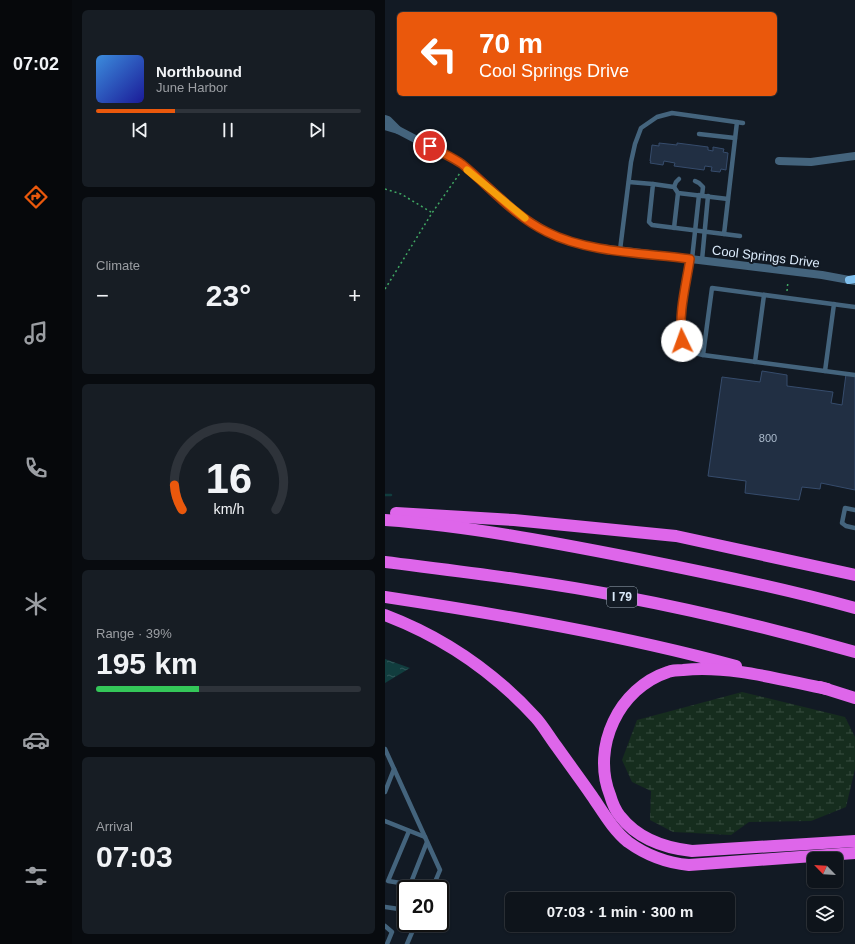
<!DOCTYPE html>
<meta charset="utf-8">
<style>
:root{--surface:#0e141b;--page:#171d24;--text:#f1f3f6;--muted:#9b9ea3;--line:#2e333a;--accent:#ea580c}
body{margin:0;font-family:Helvetica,sans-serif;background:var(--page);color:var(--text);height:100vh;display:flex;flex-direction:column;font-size:15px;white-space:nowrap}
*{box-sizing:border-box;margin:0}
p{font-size:13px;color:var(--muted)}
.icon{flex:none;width:22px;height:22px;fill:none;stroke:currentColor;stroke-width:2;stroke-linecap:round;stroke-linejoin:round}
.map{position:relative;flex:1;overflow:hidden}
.drawer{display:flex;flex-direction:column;gap:10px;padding:10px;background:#080b0f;width:313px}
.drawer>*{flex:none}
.hud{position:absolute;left:12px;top:12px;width:380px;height:84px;border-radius:6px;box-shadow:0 1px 3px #0004,0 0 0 1px var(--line);background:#ea580c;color:#fff;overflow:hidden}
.needle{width:26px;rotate:295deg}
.buttons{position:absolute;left:422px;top:852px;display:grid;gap:8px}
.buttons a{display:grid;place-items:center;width:36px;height:36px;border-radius:6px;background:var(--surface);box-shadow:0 1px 3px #0004,0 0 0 1px var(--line);font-size:20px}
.speed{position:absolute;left:12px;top:880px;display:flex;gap:8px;font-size:20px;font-weight:700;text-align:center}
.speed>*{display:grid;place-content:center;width:52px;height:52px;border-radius:50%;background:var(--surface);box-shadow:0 1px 3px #0004,0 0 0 1px var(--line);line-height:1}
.speed .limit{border:2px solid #111;border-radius:6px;background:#fff;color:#111}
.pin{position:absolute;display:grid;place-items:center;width:34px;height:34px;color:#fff;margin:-17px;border:2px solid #fff;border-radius:50%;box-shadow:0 1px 4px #0007}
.me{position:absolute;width:44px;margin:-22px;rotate:357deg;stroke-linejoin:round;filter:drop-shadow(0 0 3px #0008)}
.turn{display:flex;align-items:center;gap:14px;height:84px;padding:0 16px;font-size:18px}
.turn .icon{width:52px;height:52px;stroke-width:2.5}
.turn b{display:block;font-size:28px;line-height:34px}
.big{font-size:30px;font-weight:700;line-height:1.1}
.drawer .widget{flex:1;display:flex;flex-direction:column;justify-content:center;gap:6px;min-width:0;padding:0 14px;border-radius:6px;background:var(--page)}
.drawer .dial{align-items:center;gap:0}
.dial svg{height:104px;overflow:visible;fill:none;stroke:var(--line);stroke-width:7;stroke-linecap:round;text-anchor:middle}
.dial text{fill:var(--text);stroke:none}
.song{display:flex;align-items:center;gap:12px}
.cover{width:48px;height:48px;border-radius:6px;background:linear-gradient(135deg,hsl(210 70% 55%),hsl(240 70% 35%))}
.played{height:4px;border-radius:2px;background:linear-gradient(90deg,var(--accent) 30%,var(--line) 30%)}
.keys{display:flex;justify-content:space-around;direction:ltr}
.heat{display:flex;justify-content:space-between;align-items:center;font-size:22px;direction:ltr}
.charge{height:6px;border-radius:3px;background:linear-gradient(90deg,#34c759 39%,var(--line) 0)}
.trip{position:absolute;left:120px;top:892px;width:230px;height:40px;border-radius:6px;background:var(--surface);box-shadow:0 1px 3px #0004,0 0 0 1px var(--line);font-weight:700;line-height:40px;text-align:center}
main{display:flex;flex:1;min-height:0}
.tab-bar{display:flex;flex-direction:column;width:72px;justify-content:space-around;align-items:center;background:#06080b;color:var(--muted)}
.tab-bar .icon{width:28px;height:28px}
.tab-bar .on{color:var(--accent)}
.tab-bar b{font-size:18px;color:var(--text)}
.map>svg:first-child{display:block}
.wetland{fill:url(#wetland-marsh)}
.water{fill:url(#water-ripples)}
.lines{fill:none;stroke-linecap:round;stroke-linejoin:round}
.stream{stroke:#113d3e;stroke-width:2.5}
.building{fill:#212f43;stroke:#364c6c}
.path{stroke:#40a863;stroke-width:1.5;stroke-dasharray:2 3;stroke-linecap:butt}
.lane{stroke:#44647d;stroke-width:4.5}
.street{stroke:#44647d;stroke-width:8}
.secondary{stroke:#7fbfed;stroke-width:8}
.highway{stroke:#de66ea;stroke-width:12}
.route-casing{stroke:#983908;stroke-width:10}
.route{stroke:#ea580c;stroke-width:7}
.slow{stroke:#f59e0b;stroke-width:7}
.labels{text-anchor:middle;stroke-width:4;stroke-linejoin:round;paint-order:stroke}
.number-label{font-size:11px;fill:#acbbcc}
.shield{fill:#121a24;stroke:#9facba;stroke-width:1}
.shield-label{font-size:12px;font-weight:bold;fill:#dbeafa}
.street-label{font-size:13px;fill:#dbeafa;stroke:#121a24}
</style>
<main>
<nav class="tab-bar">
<b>07:02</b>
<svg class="icon on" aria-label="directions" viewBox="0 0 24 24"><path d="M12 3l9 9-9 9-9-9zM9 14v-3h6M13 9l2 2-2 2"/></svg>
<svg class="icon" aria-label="music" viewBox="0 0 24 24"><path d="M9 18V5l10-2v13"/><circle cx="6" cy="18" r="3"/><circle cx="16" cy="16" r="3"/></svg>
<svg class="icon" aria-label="phone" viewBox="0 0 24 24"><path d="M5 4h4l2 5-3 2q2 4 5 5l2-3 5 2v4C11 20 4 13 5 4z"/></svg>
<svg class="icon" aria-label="climate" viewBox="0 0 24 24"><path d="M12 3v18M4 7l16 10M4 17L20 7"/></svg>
<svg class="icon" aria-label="car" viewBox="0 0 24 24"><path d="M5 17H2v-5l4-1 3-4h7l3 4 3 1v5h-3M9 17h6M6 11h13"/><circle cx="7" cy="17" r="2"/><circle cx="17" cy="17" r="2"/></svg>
<svg class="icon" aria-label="filters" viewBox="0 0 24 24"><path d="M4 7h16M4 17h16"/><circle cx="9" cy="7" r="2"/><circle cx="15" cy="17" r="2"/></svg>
</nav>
<section class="drawer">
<div class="widget">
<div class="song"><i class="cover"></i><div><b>Northbound</b><p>June Harbor</p></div></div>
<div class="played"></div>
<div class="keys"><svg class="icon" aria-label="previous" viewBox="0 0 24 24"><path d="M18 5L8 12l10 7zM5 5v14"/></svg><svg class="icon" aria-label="pause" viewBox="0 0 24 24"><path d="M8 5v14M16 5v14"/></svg><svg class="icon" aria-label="next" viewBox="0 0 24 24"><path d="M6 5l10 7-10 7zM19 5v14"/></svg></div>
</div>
<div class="widget"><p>Climate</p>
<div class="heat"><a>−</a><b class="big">23°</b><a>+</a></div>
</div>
<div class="widget dial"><svg viewBox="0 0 100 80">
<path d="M14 69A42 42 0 1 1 86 69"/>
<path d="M14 69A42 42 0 0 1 8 50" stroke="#ea580c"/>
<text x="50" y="56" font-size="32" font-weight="700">16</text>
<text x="50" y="72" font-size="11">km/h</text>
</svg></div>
<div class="widget"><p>Range · 39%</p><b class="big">195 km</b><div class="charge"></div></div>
<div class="widget"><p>Arrival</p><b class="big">07:03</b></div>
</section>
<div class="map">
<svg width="470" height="944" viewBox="0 0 470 944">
<defs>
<pattern id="wetland-marsh" width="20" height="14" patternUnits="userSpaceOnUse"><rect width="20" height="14" fill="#162d1e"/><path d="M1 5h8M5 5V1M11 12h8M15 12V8" fill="none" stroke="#374c40"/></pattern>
<pattern id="water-ripples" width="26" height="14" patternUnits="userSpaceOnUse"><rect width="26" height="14" fill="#113d3e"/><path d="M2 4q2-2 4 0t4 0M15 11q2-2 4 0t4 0" fill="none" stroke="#33595b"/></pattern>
</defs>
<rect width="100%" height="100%" fill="#121a24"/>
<!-- wetland -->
<polygon class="wetland" points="357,692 460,717 470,737 470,769 461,807 426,821 364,822 346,835 288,832 265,820 266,791 247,782 237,760 252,720"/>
<!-- water -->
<polygon class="water" points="0,659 25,668 0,683"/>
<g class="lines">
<!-- stream -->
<polyline class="stream" points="0,495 6,495"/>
</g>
<!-- building -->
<g class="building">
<polygon points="274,143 292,145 292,143 323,147 323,150 328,151 328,147 339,149 338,152 343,153 341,170 336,169 335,172 326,171 327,167 320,166 319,170 289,166 290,163 279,161 278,165 265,163 266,161 265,161 267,145 274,146"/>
<polygon points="377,371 402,375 402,386 448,392 446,403 457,405 461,374 470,375 470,490 436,483 435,489 417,487 414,500 360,493 361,481 323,476 337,377 375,382"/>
</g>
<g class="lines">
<!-- path -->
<g class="path">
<polyline points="0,189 16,194 46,212"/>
<polyline points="0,289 47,213 75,173"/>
<polyline points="402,291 403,281"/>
</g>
<!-- lane -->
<g class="lane">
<polyline points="314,134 350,138"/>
<polyline points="310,181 314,183 318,187 317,196"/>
<polyline points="244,182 268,184 264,222 267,225 339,234 352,122"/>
<polyline points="268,184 289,187 293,193 343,199"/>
<polyline points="289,187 291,182 294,179"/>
<polyline points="289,228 293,193"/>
<polyline points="339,234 355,236"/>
<polyline points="235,250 246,162 250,144 256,128 272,117 287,113 358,123"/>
<path d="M305,259c-3,18 -17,78 -2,91 4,3 10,4 15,5l152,20"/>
<polyline points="307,259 314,195"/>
<polyline points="317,260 323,196"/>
<polyline points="318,355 327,288 470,307"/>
<polyline points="370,362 379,295"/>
<polyline points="440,371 449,304"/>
<polyline points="470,510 460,508 457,523 461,526 470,528"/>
<polyline points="0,749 55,870 47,889"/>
<polyline points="0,792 9,769"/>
<polyline points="0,821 40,837"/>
<polyline points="24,831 3,881 47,888"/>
<polyline points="25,885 42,842"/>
<polyline points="0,907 21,910"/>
<polyline points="0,926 7,932 2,944"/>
<polyline points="22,944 31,923"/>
</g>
<!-- street -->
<g class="street">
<polyline points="0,119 3,120 13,130"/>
<polyline points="0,126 13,130 76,163 139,218 162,232 183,241 207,247 437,275 470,281"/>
<polyline points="394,161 426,162 470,156"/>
</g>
<!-- secondary -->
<polyline class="secondary" points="464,280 470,279"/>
<!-- highway -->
<g class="highway">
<polyline points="11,513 129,520 291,536 470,575"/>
<path d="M0,520c83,6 166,22 248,38 75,15 149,30 222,50"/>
<path d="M0,562c78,10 157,19 234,34 80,15 158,34 236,56"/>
<path d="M0,597c118,18 236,38 351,69"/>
<path d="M0,615c58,22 109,57 151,103 8,9 14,20 21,29 12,17 24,33 35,49 11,16 21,34 36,46 18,13 38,21 61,23l166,-12"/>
<polyline points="435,687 470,698"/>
<path d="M442,689c-46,-9 -97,-24 -144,-19 -5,0 -10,0 -15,2 -49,16 -77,75 -58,123 2,7 5,15 10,21 17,22 45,32 72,35l163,-10"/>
</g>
</g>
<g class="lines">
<!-- route casing -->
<g class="route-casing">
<path id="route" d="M45,146c10,6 22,11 32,18 28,23 52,52 85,68 41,21 99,21 143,27 -4,26 -12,55 -8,82"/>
</g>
<!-- route -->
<use href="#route" class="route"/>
<!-- slow -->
<polyline class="slow" points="82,170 140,218"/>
</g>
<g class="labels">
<!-- number labels -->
<g class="number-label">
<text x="383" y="442">800</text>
</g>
<!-- shield labels -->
<rect class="shield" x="222" y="587" width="30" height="20" rx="3"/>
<g class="shield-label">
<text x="237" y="601">I 79</text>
</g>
<!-- street labels -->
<g class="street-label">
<text transform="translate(381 256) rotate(7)" y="5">Cool Springs Drive</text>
</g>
</g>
</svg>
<div class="buttons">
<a><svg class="needle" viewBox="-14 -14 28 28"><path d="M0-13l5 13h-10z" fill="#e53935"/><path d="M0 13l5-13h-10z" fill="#9b9ea3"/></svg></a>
<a><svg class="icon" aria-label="layers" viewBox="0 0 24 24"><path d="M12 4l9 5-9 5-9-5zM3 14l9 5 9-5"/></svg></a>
</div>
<div class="speed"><div class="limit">20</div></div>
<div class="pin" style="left:45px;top:146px;background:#d93025"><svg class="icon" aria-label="arrive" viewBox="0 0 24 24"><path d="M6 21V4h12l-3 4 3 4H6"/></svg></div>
<svg class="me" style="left:297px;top:341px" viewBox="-20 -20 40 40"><circle r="19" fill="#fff"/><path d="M0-13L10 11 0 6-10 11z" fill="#ea580c"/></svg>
<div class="trip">07:03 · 1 min · 300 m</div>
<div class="hud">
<div class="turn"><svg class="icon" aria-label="left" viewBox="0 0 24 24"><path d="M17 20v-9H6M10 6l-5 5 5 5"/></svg><div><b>70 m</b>Cool Springs Drive</div></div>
</div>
</div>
</main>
